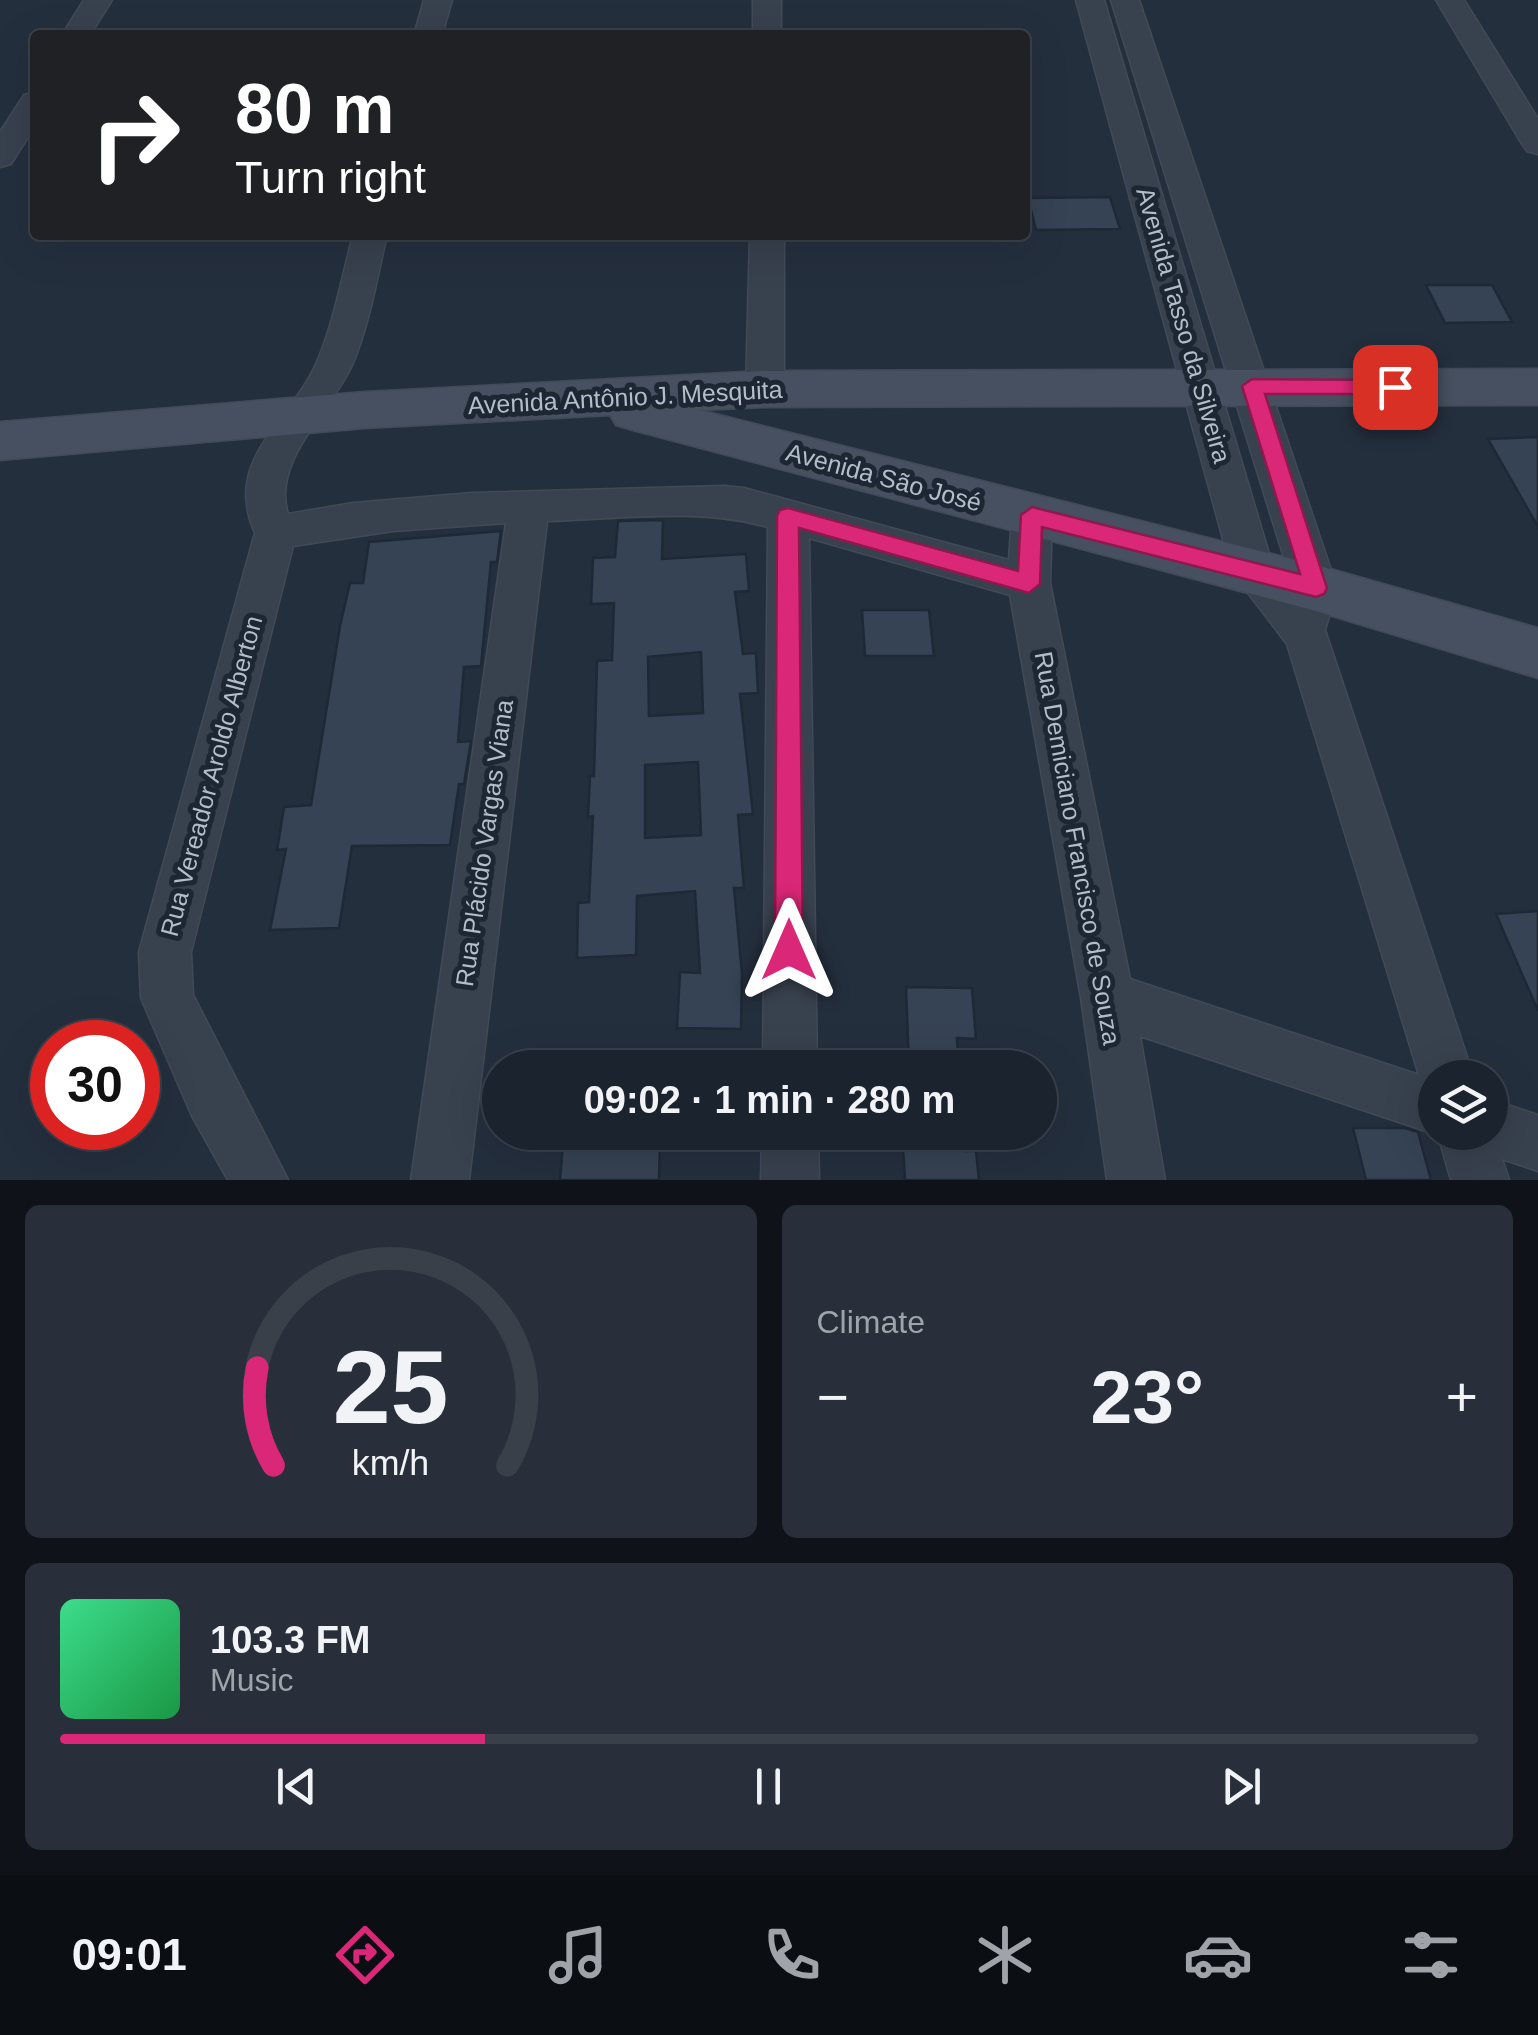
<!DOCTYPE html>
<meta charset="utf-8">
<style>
:root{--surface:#1b232e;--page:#282f3a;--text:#f1f3f6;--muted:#a0a4aa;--line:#39404a;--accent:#db2777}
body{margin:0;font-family:Helvetica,sans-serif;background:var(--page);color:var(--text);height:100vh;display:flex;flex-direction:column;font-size:38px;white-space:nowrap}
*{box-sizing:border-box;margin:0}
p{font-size:32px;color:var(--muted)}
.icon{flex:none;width:55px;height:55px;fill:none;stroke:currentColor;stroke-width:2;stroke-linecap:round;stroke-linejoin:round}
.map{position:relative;height:1180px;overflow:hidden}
.drawer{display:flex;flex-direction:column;gap:25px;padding:25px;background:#0f1319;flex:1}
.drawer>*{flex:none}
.hud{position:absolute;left:30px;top:30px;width:1000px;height:210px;border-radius:10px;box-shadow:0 10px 40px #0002,0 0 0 2px var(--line);background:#202124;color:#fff;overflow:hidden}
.buttons{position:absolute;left:1418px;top:1060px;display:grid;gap:20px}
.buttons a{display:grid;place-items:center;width:90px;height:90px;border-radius:50%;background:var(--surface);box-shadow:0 10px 40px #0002,0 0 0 2px var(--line);font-size:50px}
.speed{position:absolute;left:30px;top:1020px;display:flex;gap:20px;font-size:50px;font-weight:700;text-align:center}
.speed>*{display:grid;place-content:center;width:130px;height:130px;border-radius:50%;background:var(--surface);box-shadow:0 10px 40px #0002,0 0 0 2px var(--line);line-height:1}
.speed .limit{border:15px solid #d22;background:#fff;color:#111}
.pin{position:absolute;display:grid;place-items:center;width:85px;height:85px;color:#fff;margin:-42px;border-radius:20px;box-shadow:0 5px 15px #0006}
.me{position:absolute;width:110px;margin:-55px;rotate:0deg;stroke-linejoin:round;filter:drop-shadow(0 0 8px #0008)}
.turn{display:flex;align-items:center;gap:35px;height:210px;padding:0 40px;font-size:45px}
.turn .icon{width:130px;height:130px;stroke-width:2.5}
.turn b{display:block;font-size:70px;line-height:85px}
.big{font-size:75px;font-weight:600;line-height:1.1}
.drawer .card{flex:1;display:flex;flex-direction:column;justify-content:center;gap:15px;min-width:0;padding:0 35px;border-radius:15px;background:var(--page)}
.drawer .dial{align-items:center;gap:0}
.dial svg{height:260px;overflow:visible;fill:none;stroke:var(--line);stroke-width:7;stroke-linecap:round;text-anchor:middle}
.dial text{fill:var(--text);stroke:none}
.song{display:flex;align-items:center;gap:30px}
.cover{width:120px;height:120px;border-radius:15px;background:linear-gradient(135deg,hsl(150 70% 55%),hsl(140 70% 35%))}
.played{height:10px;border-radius:5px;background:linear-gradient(90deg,var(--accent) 30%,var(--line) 30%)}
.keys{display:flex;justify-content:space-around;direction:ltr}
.heat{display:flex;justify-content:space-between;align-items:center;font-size:55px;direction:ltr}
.drawer .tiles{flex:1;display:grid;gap:25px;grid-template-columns:1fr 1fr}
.card:last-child{grid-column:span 2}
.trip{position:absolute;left:482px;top:1050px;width:575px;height:100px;border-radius:50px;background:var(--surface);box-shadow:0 10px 40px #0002,0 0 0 2px var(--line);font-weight:600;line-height:100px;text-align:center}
.menu{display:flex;height:160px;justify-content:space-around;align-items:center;background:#0b0e12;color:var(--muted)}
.menu .icon{width:70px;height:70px}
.menu .current{color:var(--accent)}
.menu b{font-size:45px;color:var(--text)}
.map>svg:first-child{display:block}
.building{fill:#364354;stroke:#1f2835;stroke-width:2.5;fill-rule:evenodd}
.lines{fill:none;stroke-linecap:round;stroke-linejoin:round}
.street-casing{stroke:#414a57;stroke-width:3}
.secondary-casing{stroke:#414a57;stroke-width:3}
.street{fill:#38414e;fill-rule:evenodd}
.secondary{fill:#465061;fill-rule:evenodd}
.route{fill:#db2777;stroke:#8e194d;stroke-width:2.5}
.labels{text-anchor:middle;stroke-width:10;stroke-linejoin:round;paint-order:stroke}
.street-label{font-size:25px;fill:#b4bcc9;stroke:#1d2633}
</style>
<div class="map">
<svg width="1538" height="1180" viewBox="0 0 1538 1180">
<rect width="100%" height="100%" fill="#242f3e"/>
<!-- building -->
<g class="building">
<polygon points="1110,197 1120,229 1036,230 1028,198"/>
<polygon points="1426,285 1492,285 1512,322 1445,323"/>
<polygon points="1538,437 1538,527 1488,439"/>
<path d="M663,520l-1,39 84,-5 3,37 -14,1 8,62 13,-1 2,40 -18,1 13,120 -15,1 6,73h-10l8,85 -1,56 -64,-1 3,-56 20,1 -5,-82 -58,5 -1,59 -59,3 1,-55 11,-1 4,-86 -5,1 2,-41h4l3,-115 15,-1 2,-57 -23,1 2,-46 22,-1 3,-36zM701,652l2,61 -54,3 -1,-59zM698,762l3,73 -56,3v-73z"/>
<polygon points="501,531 497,562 491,562 481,666 464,667 458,742 471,741 464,784 459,784 450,845 352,846 339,928 270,930 286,849 277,850 284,807 311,805 340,626 350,583 363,583 369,542"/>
<polygon points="862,610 929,610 934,656 865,656"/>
<polygon points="1538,911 1538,1011 1496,914"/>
<polygon points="906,987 972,988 976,1039 957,1038 959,1068 909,1068"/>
<polygon points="1353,1128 1405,1128 1418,1132 1431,1180 1366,1180"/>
<polygon points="902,1132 963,1132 965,1151 976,1151 979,1180 905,1180"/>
<polygon points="660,1141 659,1180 560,1180 563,1143"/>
</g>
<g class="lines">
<!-- street casing -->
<g class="street-casing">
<g id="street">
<polygon points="84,0 112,0 90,35 62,35"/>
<polygon points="424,0 452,0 442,35 414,35"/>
<rect x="753" y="0" width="28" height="35"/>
<path d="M1076,0h28l168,564 22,26 -183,-590h28l198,588 -12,42 149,448h-39v54h55v-33l48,16v56l-36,-12 7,21h-58l-13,-45 -298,-99 25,144h-58l-26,-182 -71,-403 -201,-57 8,530h-54l5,-541c-70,-20 -149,-8 -221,-6l-78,659h-58l95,-657 -113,8 -100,15 -102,406 2,43 95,185h-60l-36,-64 -51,-118 -2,-46 116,-419c-33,-74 35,-110 62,-171 17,-40 25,-85 36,-127h34c-10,42 -17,87 -34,128 -20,47 -82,96 -65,151l65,-11 119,-10 253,-7 19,2 265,72 3,-45 6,-11 14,-5 14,5 6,11 -2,68 80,396 289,96 -132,-431 -55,-72z"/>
<polygon points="1436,0 1464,0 1538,119 1538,154 1527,151 1522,144"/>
<polygon points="35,92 35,126 11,164 0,167 0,132 24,95"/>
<polygon points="750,235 784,235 784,389 778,399 765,403 752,399 746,389"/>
<polygon points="762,1132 818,1132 819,1180 761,1180"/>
</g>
</g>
<!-- secondary casing -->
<g class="secondary-casing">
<polygon id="secondary" points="1538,369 1538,405 765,407 699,410 1316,565 1538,628 1538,678 1316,611 633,430 616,425 610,415 365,428 0,460 0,422 365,392 765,371"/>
</g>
<!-- street -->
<use href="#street" class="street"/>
<!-- secondary -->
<use href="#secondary" class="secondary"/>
</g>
<!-- route -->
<polygon class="route" points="1252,379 1395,380 1405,387 1395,394 1265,394 1327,588 1324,594 1316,597 1042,527 1040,584 1029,593 799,528 803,950 799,959 789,963 780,959 775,950 777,516 780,510 788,508 1018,571 1021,515 1032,507 1300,574 1242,386"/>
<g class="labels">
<!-- street labels -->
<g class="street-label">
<text transform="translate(1184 325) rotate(74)" y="9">Avenida Tasso da Silveira</text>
<text transform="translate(625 397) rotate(-3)" y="9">Avenida Antônio J. Mesquita</text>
<text transform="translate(884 477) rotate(15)" y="9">Avenida São José</text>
<text transform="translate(211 776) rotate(-75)" y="9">Rua Vereador Aroldo Alberton</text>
<text transform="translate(484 843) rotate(-82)" y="9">Rua Plácido Vargas Viana</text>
<text transform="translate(1078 848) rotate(80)" y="9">Rua Demiciano Francisco de Souza</text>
</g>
</g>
</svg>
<div class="buttons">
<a><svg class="icon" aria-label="layers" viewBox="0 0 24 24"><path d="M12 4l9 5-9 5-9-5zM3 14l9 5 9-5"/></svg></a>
</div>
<div class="speed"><div class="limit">30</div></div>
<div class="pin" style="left:1395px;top:387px;background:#d93025"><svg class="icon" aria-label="arrive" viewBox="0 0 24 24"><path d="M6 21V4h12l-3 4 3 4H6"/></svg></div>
<svg class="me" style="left:789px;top:950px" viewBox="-20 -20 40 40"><path d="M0-17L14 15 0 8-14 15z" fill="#db2777" stroke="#fff" stroke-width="4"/></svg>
<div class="trip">09:02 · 1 min · 280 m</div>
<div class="hud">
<div class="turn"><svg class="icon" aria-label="right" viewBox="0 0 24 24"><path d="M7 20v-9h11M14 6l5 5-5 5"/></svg><div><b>80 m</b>Turn right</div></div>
</div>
</div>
<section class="drawer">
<div class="tiles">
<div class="card dial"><svg viewBox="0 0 100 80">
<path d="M14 69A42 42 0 1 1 86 69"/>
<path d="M14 69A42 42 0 0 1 9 39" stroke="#db2777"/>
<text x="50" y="56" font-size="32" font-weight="700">25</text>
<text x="50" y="72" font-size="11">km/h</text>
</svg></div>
<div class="card"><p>Climate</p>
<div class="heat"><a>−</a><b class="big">23°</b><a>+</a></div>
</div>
<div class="card">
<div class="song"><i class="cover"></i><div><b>103.3 FM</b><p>Music</p></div></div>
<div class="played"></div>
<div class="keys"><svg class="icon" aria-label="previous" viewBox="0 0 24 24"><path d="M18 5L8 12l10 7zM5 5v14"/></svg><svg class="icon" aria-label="pause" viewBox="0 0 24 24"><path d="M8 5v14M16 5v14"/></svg><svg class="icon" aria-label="next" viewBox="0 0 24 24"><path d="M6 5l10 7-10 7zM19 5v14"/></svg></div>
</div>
</div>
</section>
<nav class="menu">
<b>09:01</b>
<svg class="icon current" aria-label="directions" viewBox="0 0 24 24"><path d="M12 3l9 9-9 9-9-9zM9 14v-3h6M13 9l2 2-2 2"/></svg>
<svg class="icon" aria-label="music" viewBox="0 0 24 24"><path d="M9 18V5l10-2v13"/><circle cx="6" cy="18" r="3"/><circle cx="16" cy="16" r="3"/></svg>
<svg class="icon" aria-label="phone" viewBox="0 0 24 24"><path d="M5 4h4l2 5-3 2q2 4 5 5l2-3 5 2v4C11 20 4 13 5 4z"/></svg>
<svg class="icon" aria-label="climate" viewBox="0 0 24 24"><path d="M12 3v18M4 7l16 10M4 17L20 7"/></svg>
<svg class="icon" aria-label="car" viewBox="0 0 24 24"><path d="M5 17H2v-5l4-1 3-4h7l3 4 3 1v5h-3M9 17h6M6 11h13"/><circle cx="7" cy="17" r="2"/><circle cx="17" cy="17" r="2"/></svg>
<svg class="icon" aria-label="filters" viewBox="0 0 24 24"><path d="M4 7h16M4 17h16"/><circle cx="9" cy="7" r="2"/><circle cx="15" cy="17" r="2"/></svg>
</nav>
